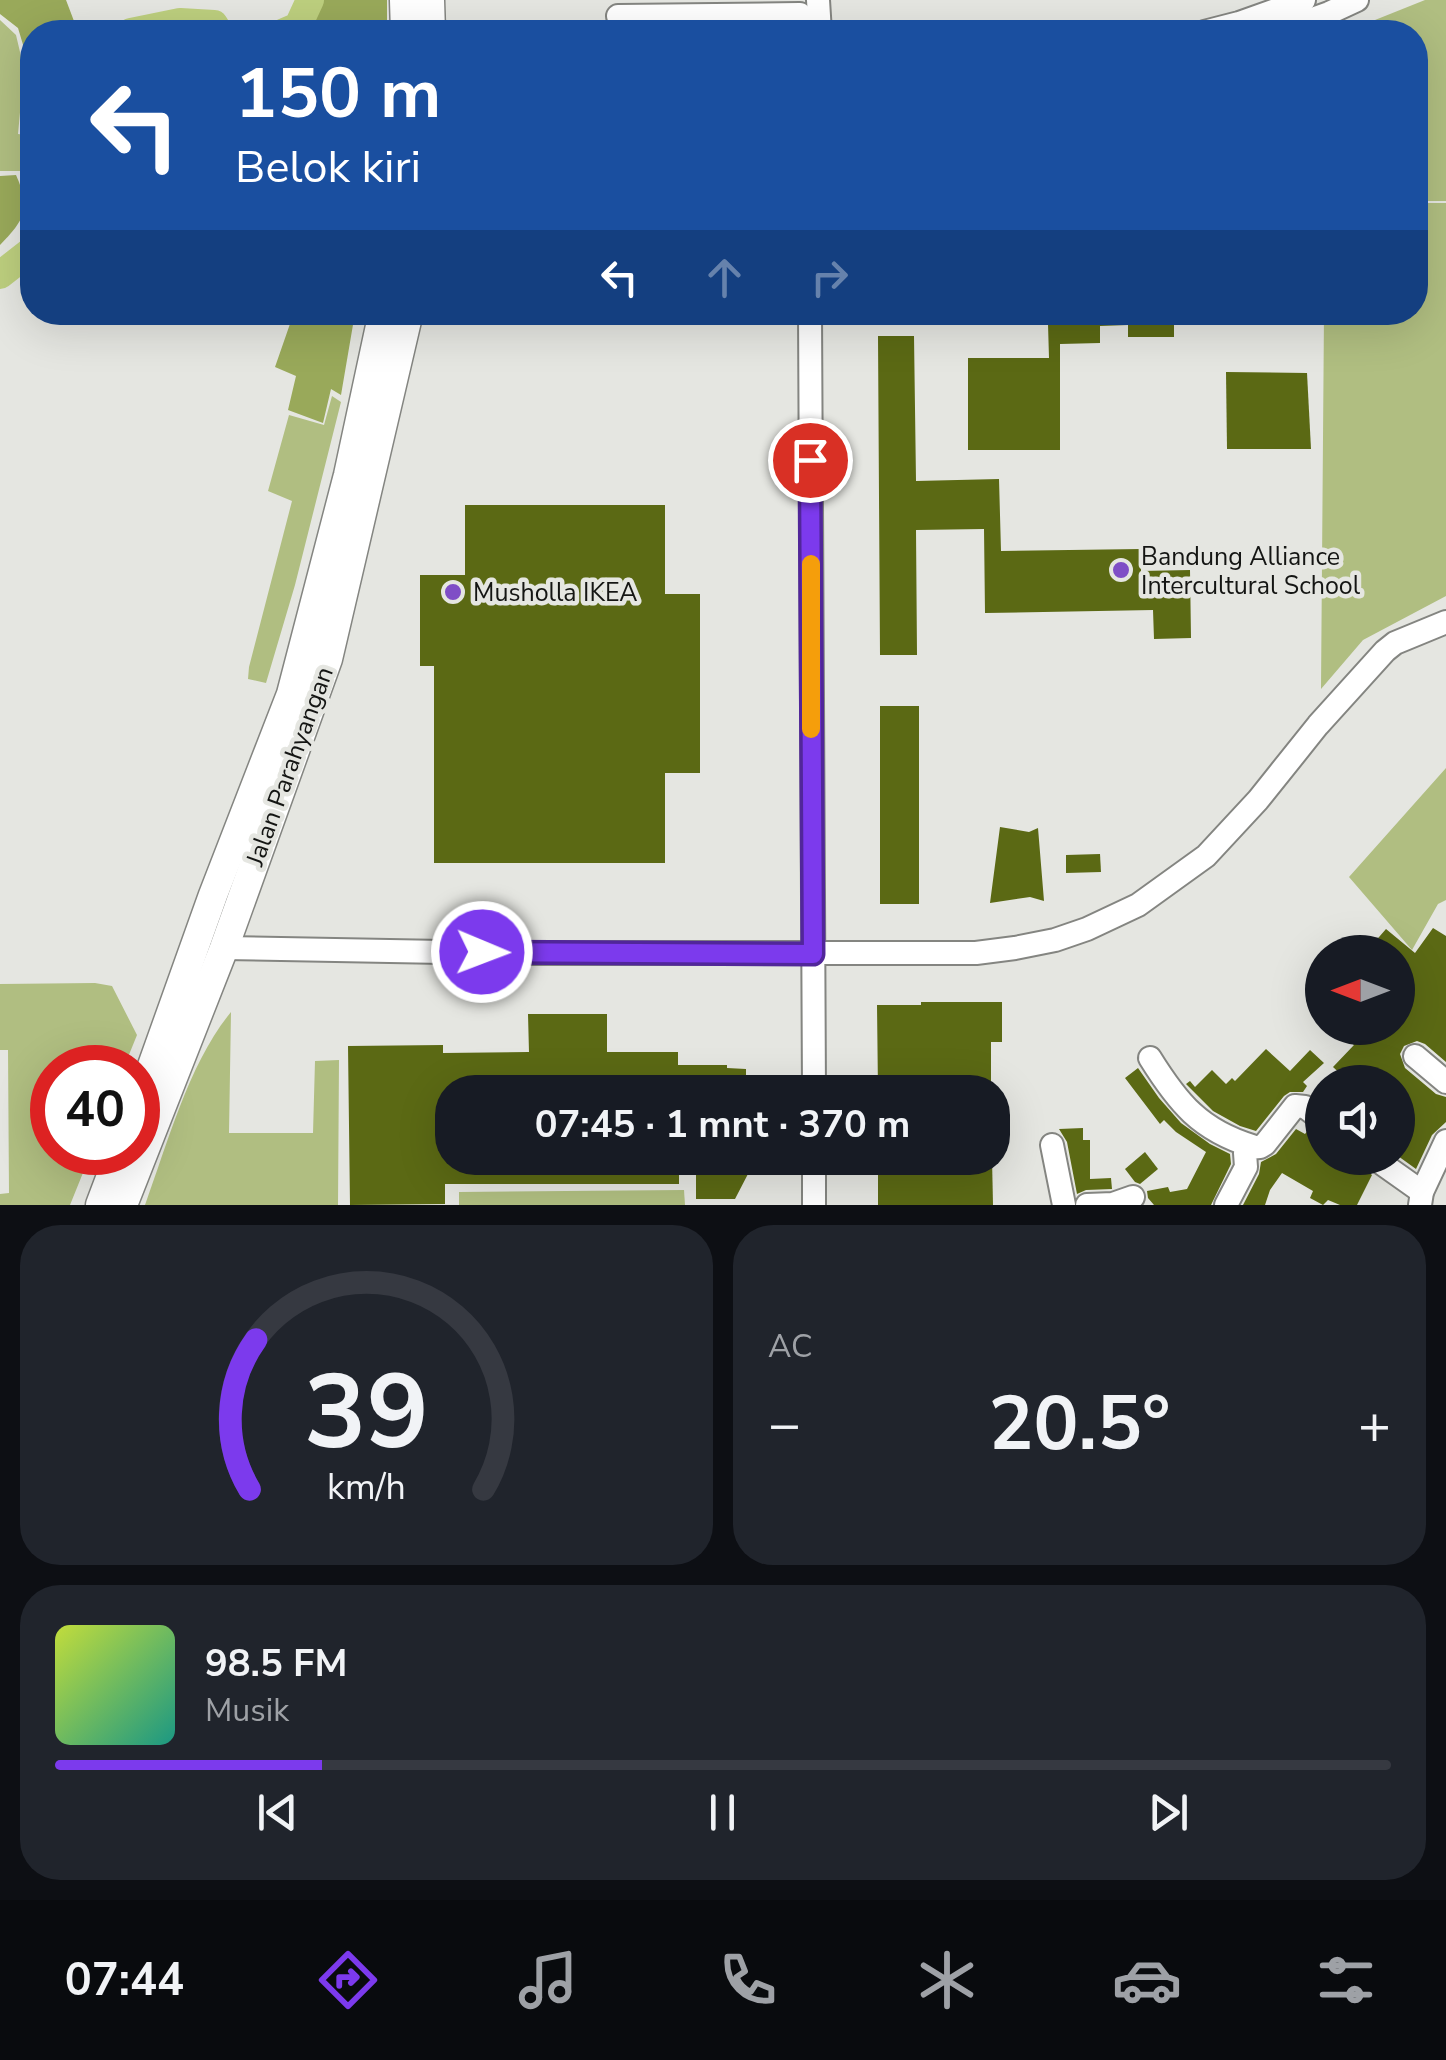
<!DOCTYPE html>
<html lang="id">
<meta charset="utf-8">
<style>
:root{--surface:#171b24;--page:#20242c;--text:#f1f3f6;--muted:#9ea1a6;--line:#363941;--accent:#7c3aed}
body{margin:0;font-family:"Nunito Sans",sans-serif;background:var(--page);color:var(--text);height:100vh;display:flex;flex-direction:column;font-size:38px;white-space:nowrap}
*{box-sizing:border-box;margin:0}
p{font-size:32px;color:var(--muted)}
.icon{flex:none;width:55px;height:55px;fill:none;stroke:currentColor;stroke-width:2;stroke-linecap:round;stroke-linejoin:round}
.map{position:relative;height:1205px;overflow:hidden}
.panel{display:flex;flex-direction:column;gap:20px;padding:20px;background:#0d0f14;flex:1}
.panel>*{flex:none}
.banner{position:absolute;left:20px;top:20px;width:1408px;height:305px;border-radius:40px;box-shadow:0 10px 40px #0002;background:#1a4fa0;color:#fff;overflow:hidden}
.needle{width:65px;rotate:270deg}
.buttons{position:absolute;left:1305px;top:935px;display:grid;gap:20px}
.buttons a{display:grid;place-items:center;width:110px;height:110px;border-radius:50%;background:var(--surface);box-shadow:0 10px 40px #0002;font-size:50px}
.speed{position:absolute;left:30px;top:1045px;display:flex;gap:20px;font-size:50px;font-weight:700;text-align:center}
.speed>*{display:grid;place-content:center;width:130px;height:130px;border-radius:50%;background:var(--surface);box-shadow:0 10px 40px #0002;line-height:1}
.speed .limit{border:15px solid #d22;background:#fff;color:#111}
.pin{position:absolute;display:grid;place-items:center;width:85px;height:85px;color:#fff;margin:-42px;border:5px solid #fff;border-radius:50%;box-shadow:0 2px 10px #0007}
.me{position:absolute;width:110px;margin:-55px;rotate:91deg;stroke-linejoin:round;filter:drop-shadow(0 0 8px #0008)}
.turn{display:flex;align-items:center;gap:35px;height:210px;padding:0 50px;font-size:45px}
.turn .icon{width:130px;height:130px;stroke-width:2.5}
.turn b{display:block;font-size:70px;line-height:85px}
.lanes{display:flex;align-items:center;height:95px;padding:0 50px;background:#0003;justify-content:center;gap:50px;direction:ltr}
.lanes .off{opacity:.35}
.big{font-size:75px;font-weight:700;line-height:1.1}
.panel .card{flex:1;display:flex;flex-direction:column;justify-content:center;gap:15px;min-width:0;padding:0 35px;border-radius:40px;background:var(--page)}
.panel .dial{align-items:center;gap:0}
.dial svg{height:260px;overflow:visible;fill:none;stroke:var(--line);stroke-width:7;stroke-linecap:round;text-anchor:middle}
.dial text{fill:var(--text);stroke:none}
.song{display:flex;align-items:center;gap:30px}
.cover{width:120px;height:120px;border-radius:15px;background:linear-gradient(135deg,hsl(70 70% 55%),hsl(170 70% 35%))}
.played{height:10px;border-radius:5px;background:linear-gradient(90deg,var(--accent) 20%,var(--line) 20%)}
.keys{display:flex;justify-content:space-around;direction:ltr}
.heat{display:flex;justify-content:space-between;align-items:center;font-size:55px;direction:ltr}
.panel .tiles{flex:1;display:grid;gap:20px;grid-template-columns:1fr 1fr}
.card:last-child{grid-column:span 2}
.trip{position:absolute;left:435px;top:1075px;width:575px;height:100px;border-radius:40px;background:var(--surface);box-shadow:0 10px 40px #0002;font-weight:700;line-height:100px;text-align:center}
.tabs{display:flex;height:160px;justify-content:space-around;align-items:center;background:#090b0e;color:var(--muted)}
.tabs .icon{width:70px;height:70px}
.tabs .current{color:var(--accent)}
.tabs b{font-size:45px;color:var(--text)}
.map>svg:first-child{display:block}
.green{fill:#b0be81}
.forest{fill:#99a95a}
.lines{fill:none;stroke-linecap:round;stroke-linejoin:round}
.river{stroke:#bdcf7e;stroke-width:28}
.building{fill:#5b6914}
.minor-casing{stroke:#848581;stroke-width:26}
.major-casing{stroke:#848581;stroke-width:31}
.minor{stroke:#fff;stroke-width:22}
.major{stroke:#fff;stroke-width:28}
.route-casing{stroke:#51269a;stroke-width:25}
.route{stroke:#7c3aed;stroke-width:18}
.slow{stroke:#f59e0b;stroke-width:18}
.poi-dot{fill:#7f4ec6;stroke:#e5e6e1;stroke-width:4}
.labels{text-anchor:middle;stroke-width:9;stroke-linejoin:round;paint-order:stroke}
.poi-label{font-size:25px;fill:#141513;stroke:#e5e6e1;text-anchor:start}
.street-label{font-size:25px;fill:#141513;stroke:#e5e6e1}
</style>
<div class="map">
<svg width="1446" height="1205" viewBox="0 0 1446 1205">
<rect width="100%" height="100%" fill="#e5e6e1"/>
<!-- green -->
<g class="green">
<polygon points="1425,0 1446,0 1446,201 1415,201 1415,32 1345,32"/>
<polygon points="0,20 16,35 24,69 18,134 32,136 32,143 21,171 0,171"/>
<polygon points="1415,203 1446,203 1446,596 1363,640 1321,689 1324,313 1415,312"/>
<polygon points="332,396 341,402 295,585 266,683 248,679 249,667 292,501 268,491 289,415 324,425"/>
<polygon points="1446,768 1446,900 1438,904 1412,950 1349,877"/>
<polygon points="95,983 112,986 137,1035 124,1067 52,1068 52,1152 91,1153 70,1205 0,1205 0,1194 9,1193 8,1050 0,1050 0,984"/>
<path d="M231,1012l-2,121h84l2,-72 24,-1 -1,145h-193c23,-63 44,-142 86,-193z"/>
<polygon points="684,1190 685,1205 459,1205 459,1192"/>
</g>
<!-- forest -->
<g class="forest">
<polygon points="0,0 66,0 77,29 76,32 32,32 32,129 21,129 30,68 18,28 0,14"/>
<polygon points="323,0 387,0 387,32 310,32"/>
<path d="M16,175c15,34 9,44 -16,70v-69z"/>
<polygon points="291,313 355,313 341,395 331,389 323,423 288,410 296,376 275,367 291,321"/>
</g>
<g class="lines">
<!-- river -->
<g class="river">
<polyline points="131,32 180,22 214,24 219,32"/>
<polyline points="284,32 298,26 310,0"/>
<polyline points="0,275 32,250"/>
</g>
</g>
<!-- building -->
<g class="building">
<polygon points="1091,312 1174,312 1174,337 1128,337 1128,325 1100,326 1100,343 1060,344 1060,450 968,450 968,358 1049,358 1048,324 1092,323"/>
<polygon points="878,336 914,336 916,481 999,479 1001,551 1141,549 1141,571 1190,570 1191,638 1154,639 1153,610 985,613 984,529 916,530 917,655 880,655"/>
<polygon points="1226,372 1307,373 1311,449 1227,449"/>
<polygon points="465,505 665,505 665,594 700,594 700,773 665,773 665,863 434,863 434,666 420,666 420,575 465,575"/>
<rect x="880" y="706" width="39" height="198"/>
<polygon points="1000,827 1029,832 1038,828 1044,901 1030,897 990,903"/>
<polygon points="1100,854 1101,872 1066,873 1066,855"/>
<polygon points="1433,928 1446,936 1446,1062 1425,1044 1417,1041 1404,1046 1400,1054 1405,1068 1436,1094 1446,1097 1446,1122 1432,1135 1416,1169 1398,1156 1398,1082 1349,1082 1333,1067 1354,1045 1344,1036 1352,1028 1398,1028 1398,952 1366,952 1386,929 1415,953"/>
<polygon points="921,1002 1002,1002 1002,1042 991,1042 991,1092 878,1092 877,1005 921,1005"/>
<polygon points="528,1014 607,1014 607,1052 678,1052 678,1065 727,1065 727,1068 746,1069 746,1086 733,1086 733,1092 444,1092 445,1158 679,1158 679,1184 445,1184 445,1204 350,1205 348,1046 443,1045 443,1053 529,1052"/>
<polygon points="1266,1049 1290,1071 1310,1050 1324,1063 1303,1082 1307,1086 1303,1092 1290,1092 1284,1096 1256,1131 1240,1126 1213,1111 1186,1084 1190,1081 1195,1087 1212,1070 1226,1084 1232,1078 1235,1081"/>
<polygon points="1138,1068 1159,1098 1181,1123 1210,1144 1230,1154 1231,1164 1211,1205 1154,1205 1148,1198 1147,1191 1168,1187 1170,1192 1187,1189 1206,1152 1176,1132 1164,1120 1160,1124 1125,1078"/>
<polygon points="1083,1128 1083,1140 1090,1140 1090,1179 1111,1178 1112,1189 1086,1190 1077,1194 1067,1142 1059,1129"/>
<polygon points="1296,1129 1305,1134 1309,1129 1322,1135 1322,1158 1342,1168 1348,1158 1359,1158 1361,1165 1372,1175 1357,1205 1340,1205 1328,1200 1323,1205 1310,1198 1313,1191 1282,1173 1270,1190 1265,1205 1243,1205 1259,1174 1261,1162 1276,1154"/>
<polygon points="1145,1152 1158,1169 1140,1184 1135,1182 1125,1169"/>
<polygon points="709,1158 722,1158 749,1172 735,1199 696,1199 696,1175 700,1175"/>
<polygon points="878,1158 992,1158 993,1205 878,1205"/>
</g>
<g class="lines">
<!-- minor casing -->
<g class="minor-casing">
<g id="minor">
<polyline points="818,0 820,32"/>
<polyline points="618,16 800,14"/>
<polyline points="1204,32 1239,23 1304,0"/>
<polyline points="1276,32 1329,13 1357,0"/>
<polyline points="810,312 814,1092"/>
<polyline points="224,948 498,953 976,953 1015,948 1055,940 1087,929 1138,905 1206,856 1258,800 1318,725 1385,651 1395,643 1446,622"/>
<polyline points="1415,1056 1446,1082"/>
<path d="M1150,1058c28,45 50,72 102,88"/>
<polyline points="1052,1145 1064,1205"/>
<polyline points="814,1158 814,1205"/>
<polyline points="1374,1158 1422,1192"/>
<polyline points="1087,1205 1113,1204 1133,1197"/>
<polyline points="1226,1205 1246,1167 1245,1153 1248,1148 1260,1147 1265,1144 1295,1106 1305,1107 1322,1120"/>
<polyline points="1420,1205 1422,1192 1446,1141"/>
</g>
</g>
<!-- major casing -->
<g class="major-casing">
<g id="major">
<polyline points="404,0 405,32"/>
<polyline points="430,0 431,32"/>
<polyline points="138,1105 213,895 291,694 348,475 383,312"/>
<polyline points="100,1205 120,1152"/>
<polyline points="123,1205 224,948 328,659 409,312"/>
</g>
</g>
<!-- minor -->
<use href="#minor" class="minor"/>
<!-- major -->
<use href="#major" class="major"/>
</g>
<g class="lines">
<!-- route casing -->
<g class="route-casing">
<polyline id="route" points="482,952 813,954 810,460"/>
</g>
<!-- route -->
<use href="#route" class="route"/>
<!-- slow -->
<polyline class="slow" points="811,564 811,729"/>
</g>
<!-- markers -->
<g class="poi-dot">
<circle cx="1121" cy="570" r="10"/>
<circle cx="453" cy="592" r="10"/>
</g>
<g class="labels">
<!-- poi labels -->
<g class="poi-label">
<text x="1141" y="565">Bandung Alliance<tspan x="1141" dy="29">Intercultural School</tspan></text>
<text x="473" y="601">Musholla IKEA</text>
</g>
<!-- street labels -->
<g class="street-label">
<text transform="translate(289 766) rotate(-70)" y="9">Jalan Parahyangan</text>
</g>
</g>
</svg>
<div class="buttons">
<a><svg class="needle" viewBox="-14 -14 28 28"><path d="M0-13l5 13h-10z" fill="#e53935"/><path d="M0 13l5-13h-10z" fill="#9ea1a6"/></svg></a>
<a><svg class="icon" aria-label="sound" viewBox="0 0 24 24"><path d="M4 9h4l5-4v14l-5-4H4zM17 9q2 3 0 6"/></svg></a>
</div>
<div class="speed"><div class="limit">40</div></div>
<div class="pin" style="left:810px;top:460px;background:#d93025"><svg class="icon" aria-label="arrive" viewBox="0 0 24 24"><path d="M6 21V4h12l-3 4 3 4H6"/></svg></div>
<svg class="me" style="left:482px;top:952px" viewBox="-20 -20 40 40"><circle r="17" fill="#7c3aed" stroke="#fff" stroke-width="3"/><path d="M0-11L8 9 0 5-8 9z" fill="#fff"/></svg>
<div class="trip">07:45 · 1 mnt · 370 m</div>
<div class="banner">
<div class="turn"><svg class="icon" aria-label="left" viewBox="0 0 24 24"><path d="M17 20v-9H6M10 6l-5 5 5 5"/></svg><div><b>150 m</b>Belok kiri</div></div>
<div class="lanes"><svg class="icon" aria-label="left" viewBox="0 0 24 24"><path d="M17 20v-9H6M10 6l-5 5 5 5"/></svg><svg class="icon off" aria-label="ahead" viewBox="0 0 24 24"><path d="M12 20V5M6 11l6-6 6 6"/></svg><svg class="icon off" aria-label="right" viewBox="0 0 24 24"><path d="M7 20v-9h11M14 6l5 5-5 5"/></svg></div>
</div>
</div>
<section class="panel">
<div class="tiles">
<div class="card dial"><svg viewBox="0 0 100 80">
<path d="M14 69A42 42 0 1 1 86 69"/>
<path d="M14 69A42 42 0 0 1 16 23" stroke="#7c3aed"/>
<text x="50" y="56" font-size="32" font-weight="700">39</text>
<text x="50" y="72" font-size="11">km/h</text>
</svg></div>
<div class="card"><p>AC</p>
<div class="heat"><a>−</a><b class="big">20.5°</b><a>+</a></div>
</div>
<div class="card">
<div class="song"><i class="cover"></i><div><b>98.5 FM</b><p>Musik</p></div></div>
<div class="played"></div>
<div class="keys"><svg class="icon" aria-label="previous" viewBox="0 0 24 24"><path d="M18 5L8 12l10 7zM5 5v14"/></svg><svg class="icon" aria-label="pause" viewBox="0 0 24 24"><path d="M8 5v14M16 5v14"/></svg><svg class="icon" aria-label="next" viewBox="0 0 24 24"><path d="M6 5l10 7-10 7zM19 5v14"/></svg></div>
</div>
</div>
</section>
<nav class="tabs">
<b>07:44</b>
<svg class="icon current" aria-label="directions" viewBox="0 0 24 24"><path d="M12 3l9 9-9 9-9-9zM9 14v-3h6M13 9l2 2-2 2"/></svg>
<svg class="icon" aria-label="music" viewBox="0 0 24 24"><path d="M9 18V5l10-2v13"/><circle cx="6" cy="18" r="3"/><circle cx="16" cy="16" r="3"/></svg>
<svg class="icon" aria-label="phone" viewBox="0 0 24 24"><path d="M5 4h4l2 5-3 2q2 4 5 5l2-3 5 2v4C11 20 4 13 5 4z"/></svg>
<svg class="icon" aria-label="climate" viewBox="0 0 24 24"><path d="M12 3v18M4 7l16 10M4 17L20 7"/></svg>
<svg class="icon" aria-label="car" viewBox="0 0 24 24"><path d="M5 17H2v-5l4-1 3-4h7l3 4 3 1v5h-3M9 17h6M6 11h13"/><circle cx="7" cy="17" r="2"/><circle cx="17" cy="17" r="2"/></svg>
<svg class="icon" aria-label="filters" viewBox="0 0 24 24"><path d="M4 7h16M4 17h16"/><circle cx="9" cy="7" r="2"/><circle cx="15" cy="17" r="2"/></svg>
</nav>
